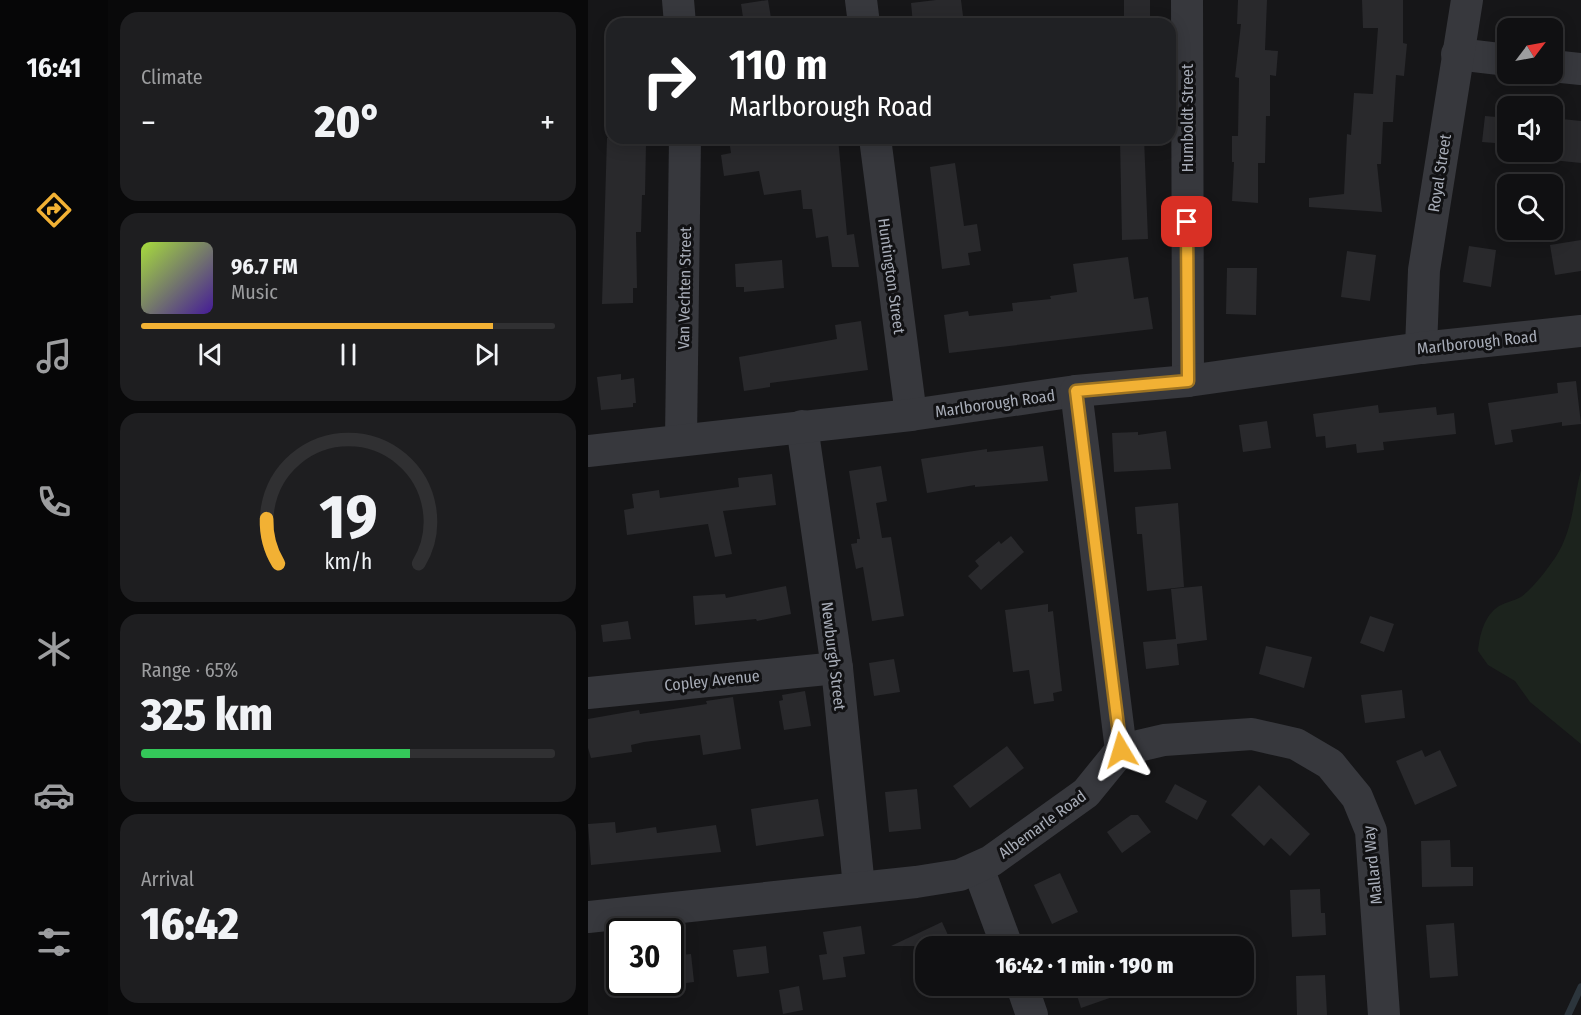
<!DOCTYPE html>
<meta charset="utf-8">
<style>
:root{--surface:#101012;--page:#1e1e20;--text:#f1f3f6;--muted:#9c9d9f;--line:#303032;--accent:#f2b134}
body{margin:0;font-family:"Fira Sans Condensed",sans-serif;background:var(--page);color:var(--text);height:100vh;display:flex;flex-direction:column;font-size:22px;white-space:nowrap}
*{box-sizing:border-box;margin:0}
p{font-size:20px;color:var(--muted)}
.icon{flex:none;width:33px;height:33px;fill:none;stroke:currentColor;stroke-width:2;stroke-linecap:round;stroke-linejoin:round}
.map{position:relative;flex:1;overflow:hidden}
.panel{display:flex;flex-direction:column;gap:12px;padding:12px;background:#09090a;width:480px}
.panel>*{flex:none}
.guide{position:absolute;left:18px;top:18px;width:570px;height:126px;border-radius:18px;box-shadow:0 3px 15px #0003,0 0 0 2px var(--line);background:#202124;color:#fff;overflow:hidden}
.needle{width:39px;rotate:58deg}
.buttons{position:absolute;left:909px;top:18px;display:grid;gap:12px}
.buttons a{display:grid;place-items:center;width:66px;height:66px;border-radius:12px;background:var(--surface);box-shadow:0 3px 15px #0003,0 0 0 2px var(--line);font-size:30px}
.speed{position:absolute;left:18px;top:918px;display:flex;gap:12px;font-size:30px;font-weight:700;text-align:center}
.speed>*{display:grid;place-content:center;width:78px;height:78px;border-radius:50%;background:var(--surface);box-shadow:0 3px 15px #0003,0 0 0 2px var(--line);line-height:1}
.speed .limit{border:3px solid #111;border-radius:9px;background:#fff;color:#111}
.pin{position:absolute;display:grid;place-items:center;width:51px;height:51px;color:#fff;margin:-26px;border-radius:12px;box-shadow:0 3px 9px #0006}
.me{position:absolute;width:66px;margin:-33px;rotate:353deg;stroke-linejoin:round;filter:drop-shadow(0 0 4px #0008)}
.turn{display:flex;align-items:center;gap:21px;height:126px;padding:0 24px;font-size:27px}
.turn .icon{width:78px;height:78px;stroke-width:2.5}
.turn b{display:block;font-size:42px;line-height:51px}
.big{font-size:45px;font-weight:800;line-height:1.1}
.panel .card{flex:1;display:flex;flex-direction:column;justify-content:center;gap:9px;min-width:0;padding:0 21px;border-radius:18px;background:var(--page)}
.panel .dial{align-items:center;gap:0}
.dial svg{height:156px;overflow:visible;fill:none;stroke:var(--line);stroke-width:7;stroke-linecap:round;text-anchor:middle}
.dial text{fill:var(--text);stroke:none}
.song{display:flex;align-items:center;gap:18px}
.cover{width:72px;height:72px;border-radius:9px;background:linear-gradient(135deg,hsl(80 70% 55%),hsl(260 70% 35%))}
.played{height:6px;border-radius:3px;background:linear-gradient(90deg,var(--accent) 85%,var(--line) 85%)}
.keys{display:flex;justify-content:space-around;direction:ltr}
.heat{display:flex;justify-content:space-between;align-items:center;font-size:33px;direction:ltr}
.charge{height:9px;border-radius:4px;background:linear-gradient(90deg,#34c759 65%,var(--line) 0)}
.trip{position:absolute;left:327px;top:936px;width:339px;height:60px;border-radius:18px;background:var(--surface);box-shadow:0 3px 15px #0003,0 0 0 2px var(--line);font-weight:800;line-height:60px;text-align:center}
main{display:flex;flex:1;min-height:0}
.tab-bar{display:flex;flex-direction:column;width:108px;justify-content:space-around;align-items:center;background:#060607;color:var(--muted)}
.tab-bar .icon{width:42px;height:42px}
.tab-bar .current{color:var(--accent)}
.tab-bar b{font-size:27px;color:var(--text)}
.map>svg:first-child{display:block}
.green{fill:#1c231d}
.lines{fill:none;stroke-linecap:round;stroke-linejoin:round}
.stream{stroke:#2c353c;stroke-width:7}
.building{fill:#29292c}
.minor{stroke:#37383d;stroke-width:32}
.route-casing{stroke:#9d7322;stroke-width:15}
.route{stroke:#f2b134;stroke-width:10}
.labels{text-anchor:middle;stroke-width:6;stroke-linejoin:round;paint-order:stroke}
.street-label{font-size:16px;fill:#a8adb8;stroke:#111113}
</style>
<main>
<nav class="tab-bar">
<b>16:41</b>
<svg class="icon current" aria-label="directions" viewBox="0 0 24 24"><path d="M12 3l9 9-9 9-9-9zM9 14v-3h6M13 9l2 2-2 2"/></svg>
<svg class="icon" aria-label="music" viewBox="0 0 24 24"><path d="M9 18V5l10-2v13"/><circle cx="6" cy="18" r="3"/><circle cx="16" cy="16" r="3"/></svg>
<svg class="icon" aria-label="phone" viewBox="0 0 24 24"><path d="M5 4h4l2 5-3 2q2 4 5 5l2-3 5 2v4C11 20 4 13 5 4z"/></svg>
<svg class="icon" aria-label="climate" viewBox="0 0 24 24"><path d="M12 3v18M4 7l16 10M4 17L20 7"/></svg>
<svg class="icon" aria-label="car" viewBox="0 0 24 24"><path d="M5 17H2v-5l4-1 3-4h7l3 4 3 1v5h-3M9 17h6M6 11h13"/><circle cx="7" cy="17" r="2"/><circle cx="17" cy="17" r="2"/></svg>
<svg class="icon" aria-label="filters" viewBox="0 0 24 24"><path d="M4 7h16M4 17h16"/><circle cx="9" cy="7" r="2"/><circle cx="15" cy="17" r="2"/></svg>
</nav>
<section class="panel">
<div class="card"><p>Climate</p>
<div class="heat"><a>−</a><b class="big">20°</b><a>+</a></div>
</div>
<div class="card">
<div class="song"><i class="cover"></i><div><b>96.7 FM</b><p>Music</p></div></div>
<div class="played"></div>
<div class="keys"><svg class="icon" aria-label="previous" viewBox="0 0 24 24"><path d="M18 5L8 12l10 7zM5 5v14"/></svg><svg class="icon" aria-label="pause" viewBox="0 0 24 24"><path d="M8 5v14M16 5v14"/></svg><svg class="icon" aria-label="next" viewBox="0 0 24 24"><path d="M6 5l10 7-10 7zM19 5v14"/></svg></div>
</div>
<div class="card dial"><svg viewBox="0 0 100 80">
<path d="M14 69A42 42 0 1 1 86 69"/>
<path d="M14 69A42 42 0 0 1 8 46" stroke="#f2b134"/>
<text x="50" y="56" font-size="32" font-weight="700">19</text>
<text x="50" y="72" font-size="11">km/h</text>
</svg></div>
<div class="card"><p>Range · 65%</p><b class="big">325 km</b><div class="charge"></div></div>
<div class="card"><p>Arrival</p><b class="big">16:42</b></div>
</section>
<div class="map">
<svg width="993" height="1015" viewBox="0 0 993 1015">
<rect width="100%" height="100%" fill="#161618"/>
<!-- green -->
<path class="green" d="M993,470v274l-51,-42 -15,-21 -27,-16 -10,-14c2,-17 6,-35 21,-45 7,-4 15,-5 22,-9 13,-10 24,-25 34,-39 18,-27 18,-57 26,-88z"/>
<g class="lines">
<!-- stream -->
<polyline class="stream" points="980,1015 993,987"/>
</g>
<!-- building -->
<g class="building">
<polygon points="180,0 184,24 156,24 153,4"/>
<polygon points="348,0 373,0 376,24 325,24 323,3"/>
<rect x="536" y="0" width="26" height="24"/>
<polygon points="650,0 679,0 677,50 690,51 688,76 682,75 682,116 678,116 677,163 670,163 670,203 644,201 646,162 644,162 644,136 650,136 651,78 647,77 653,24 649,24"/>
<polygon points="774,0 815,0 815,43 819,44 816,76 808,75 805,122 795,122 793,164 789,164 794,212 721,207 721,198 756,194 759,134 763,135 766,93 785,94 790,28 775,28"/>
<polygon points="897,116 920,118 920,144 894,142"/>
<polygon points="964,118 993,121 993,163 964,160"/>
<polygon points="19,138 55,138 55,143 58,143 57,195 54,195 53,232 48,232 49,288 45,288 45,303 14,304"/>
<polygon points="234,138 250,138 259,235 266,234 271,267 244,267 240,236 228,238 224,209 215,209 213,190 176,195 171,171 136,176 133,155 143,153 142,146 185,140 185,144"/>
<polygon points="532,138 556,138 560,239 534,240"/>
<polygon points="367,163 376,226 389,224 393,251 380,253 382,265 354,269 342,167"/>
<polygon points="993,240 993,271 967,275 962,245"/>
<polygon points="881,246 908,250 903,287 875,282"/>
<polygon points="759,251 788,255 782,301 753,297"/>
<polygon points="540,257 546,299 560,297 565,329 361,353 356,315 380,311 381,316 425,311 424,303 463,299 462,296 489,292 485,264"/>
<polygon points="194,260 196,288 156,292 156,287 148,287 147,264"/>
<polygon points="639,268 669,268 668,315 638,314"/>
<polygon points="273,321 280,370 182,383 182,387 156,391 151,357 249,339 247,325"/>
<polygon points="33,374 33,380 46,378 48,403 45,403 45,407 13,410 9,377"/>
<polygon points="988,381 993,424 974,426 974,422 923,430 925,442 907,445 900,403 970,393 969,383"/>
<polygon points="790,405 791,413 848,407 849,415 866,413 868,434 795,442 796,450 769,453 768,444 738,448 737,436 728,437 725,414"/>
<polygon points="679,421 683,448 655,452 651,425"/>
<polygon points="578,431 583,469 526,472 524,433 550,432 550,435"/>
<polygon points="455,446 460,481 387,487 387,485 339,493 333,459 399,449 399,452"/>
<polygon points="293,466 299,501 288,503 294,538 303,537 316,616 284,621 275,567 268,569 263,544 269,543 269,539 272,539 261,471"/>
<polygon points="184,474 188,505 135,511 144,554 127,557 120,524 39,535 36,510 46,508 44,494 71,490 72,498 151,487 150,478"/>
<polygon points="590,503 596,587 559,591 554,534 549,534 547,507"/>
<polygon points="423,536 436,552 393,590 380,576 391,566 387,561 411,541 413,544"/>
<polygon points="198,586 203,614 169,621 168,619 107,625 105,596 137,594 138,598"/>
<polygon points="614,586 619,640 589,644 591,665 558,669 555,642 588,639 583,589"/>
<polygon points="460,604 460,612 465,611 474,691 465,693 466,701 446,704 441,670 425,672 417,610"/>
<polygon points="782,616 806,624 796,652 772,643"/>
<polygon points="40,621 43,639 15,642 13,625"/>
<polygon points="678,646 724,657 716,688 671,674"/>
<polygon points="306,659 312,692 286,696 281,663"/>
<polygon points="814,690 817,718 777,723 773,695"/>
<polygon points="217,691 223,726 196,730 191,701 195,700 194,695"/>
<polygon points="145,697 153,749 115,755 112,735 56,742 43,745 44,752 3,758 0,748 0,719 51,710 52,714 119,704 118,701"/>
<polygon points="419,746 436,768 382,808 365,786"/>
<polygon points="834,750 837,757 852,750 869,786 827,805 808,761"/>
<polygon points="587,784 619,801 609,820 577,802"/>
<polygon points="671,785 722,834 702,856 683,838 676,846 643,815"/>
<polygon points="329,789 333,829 301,832 297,792"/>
<polygon points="230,799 236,836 168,846 163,809"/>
<polygon points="543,815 550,815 563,832 534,853 519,832"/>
<polygon points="27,822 28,833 68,827 69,833 128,825 133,852 3,865 0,824"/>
<polygon points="862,840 863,867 885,867 885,886 834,887 833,841"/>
<polygon points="472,873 490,912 464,924 446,885"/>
<polygon points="732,889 733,913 737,913 738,935 704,937 702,890"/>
<polygon points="354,922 365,946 303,946"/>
<polygon points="866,923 870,976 842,978 838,925"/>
<polygon points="273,926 277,954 255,957 258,977 235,980 231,955 239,954 235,932"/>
<polygon points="178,946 181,973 149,977 145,950"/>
<polygon points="103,954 106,982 82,985 82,956"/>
<polygon points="737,975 739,1015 709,1015 708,976"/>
<polygon points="211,986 215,1010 195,1014 191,990"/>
<polygon points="486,986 549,986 550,988 493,1008"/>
</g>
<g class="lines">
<!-- minor -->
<g class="minor">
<polyline points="90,0 92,24"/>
<polyline points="273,0 276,24"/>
<polyline points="599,0 600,381"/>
<polyline points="869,54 920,60"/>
<polyline points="964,66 993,69"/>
<polyline points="287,138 323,415"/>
<polyline points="833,348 836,270 879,0"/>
<polyline points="214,426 249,668 271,887"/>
<polyline points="93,439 97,138"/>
<polyline points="0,451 323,415 488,391 600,381 833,348 993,331"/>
<polyline points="0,693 249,668"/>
<polyline points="533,750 576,740 664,734 708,744 742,764 769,797 783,831 796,1015"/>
<polyline points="390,868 419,946"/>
<polyline points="0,917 328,882 372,875 403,861 498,793 533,750 488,391"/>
<polyline points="434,986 444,1015"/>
</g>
</g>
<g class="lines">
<!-- route casing -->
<g class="route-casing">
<polyline id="route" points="533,750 488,391 600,381 599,222"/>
</g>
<!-- route -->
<use href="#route" class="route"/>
</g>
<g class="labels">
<!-- street labels -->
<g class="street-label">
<text transform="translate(599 118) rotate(-90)" y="6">Humboldt Street</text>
<text transform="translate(851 173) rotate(-81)" y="6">Royal Street</text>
<text transform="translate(304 276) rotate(82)" y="6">Huntington Street</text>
<text transform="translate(96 288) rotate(-89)" y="6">Van Vechten Street</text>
<text transform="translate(889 342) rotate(-6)" y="6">Marlborough Road</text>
<text transform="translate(407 403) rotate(-8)" y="6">Marlborough Road</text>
<text transform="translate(246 656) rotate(83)" y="6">Newburgh Street</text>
<text transform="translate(124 680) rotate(-6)" y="6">Copley Avenue</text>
<text transform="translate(454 824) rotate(-36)" y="6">Albemarle Road</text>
<text transform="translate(784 865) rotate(-96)" y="6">Mallard Way</text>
</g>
</g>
</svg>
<div class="buttons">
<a><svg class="needle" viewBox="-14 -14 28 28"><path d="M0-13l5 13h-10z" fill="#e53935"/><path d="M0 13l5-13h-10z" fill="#9c9d9f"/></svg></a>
<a><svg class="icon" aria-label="sound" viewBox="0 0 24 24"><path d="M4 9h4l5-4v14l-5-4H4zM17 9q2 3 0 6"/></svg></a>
<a><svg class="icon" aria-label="search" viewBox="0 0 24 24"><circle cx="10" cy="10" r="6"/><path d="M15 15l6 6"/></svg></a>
</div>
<div class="speed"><div class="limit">30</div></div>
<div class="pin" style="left:599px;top:222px;background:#d93025"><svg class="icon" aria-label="arrive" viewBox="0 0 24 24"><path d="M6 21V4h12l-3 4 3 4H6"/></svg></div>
<svg class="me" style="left:533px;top:750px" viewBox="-20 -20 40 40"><path d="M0-17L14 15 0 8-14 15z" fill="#f2b134" stroke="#fff" stroke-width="4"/></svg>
<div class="trip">16:42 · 1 min · 190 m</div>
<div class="guide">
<div class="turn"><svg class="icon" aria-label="right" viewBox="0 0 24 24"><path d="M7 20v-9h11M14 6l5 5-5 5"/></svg><div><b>110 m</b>Marlborough Road</div></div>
</div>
</div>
</main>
